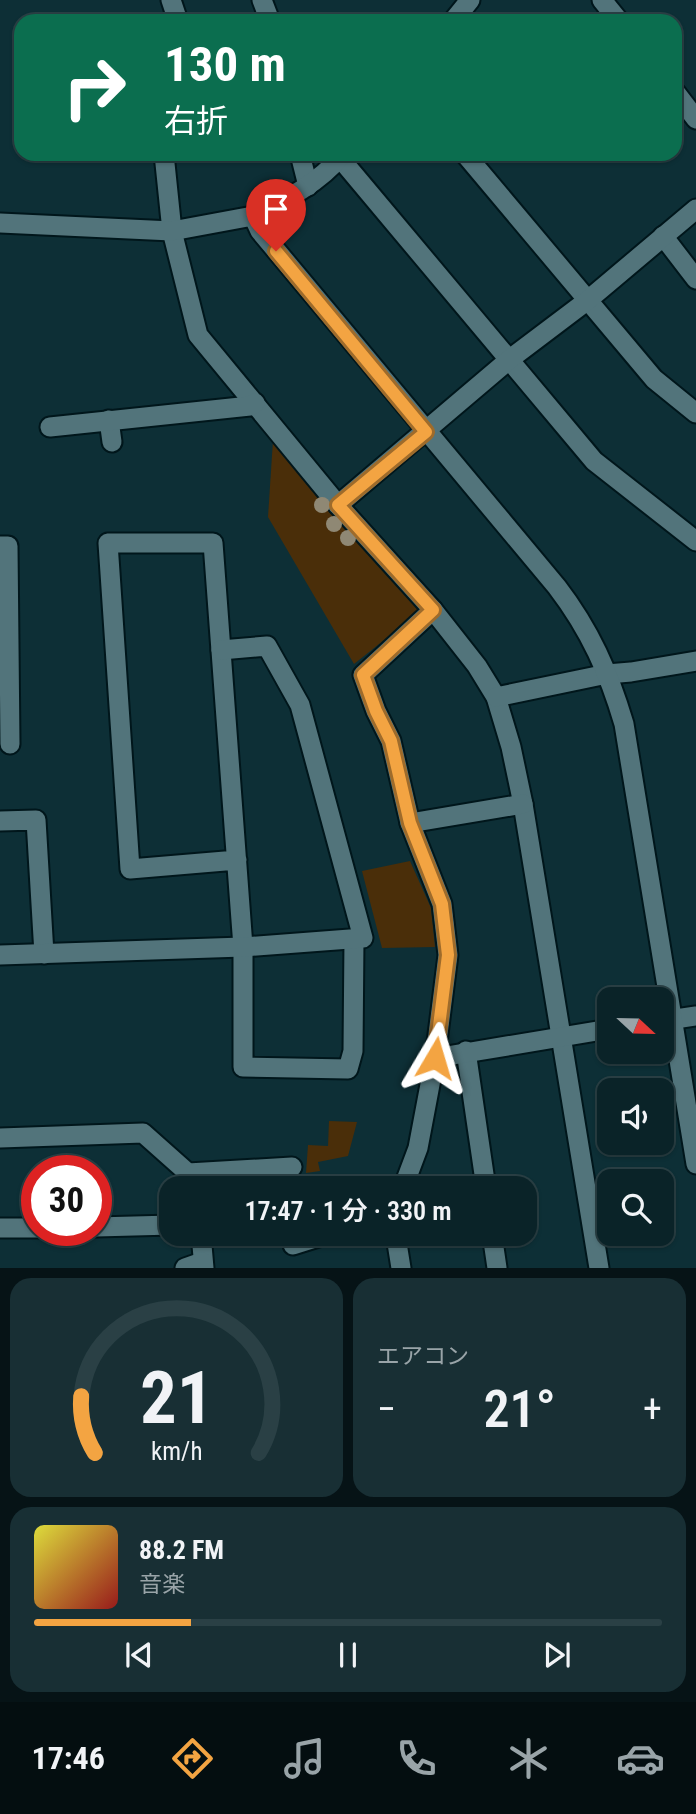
<!DOCTYPE html>
<html lang="ja">
<meta charset="utf-8">
<style>
:root{--surface:#0a2328;--page:#182f34;--text:#f1f3f6;--muted:#99a4a8;--line:#2a4045;--accent:#f3a442}
body{margin:0;font-family:"Roboto Condensed","Noto Sans JP",sans-serif;background:var(--page);color:var(--text);height:100vh;display:flex;flex-direction:column;font-size:26px;white-space:nowrap}
*{box-sizing:border-box;margin:0}
p{font-size:23px;color:var(--muted)}
.icon{flex:none;width:38px;height:38px;fill:none;stroke:currentColor;stroke-width:2;stroke-linecap:round;stroke-linejoin:round}
.map{position:relative;height:1268px;overflow:hidden}
.drawer{display:flex;flex-direction:column;gap:10px;padding:10px;background:#061316;flex:1}
.drawer>*{flex:none}
.guide{position:absolute;left:14px;top:14px;width:668px;height:147px;border-radius:21px;box-shadow:0 2px 5px #0004,0 0 0 2px var(--line);background:#0b6e4f;color:#fff;overflow:hidden}
.needle{width:46px;rotate:112deg}
.fabs{position:absolute;left:597px;top:987px;display:grid;gap:14px}
.fabs a{display:grid;place-items:center;width:77px;height:77px;border-radius:14px;background:var(--surface);box-shadow:0 2px 5px #0004,0 0 0 2px var(--line);font-size:35px}
.speed{position:absolute;left:21px;top:1155px;display:flex;gap:14px;font-size:35px;font-weight:700;text-align:center}
.speed>*{display:grid;place-content:center;width:91px;height:91px;border-radius:50%;background:var(--surface);box-shadow:0 2px 5px #0004,0 0 0 2px var(--line);line-height:1}
.speed .limit{border:10px solid #d22;background:#fff;color:#111}
.pin{position:absolute;display:grid;place-items:center;width:60px;height:60px;color:#fff;margin:-72px -30px;border-radius:50% 50% 50% 0;rotate:-45deg;box-shadow:0 0 7px #0007}
.pin .icon{rotate:45deg}
.me{position:absolute;width:77px;margin:-38px;rotate:7deg;stroke-linejoin:round;filter:drop-shadow(0 0 5px #0008)}
.turn{display:flex;align-items:center;gap:24px;height:147px;padding:0 35px;font-size:32px}
.turn .icon{width:91px;height:91px;stroke-width:2.5}
.turn b{display:block;font-size:49px;line-height:60px}
.big{font-size:52px;font-weight:600;line-height:1.1}
.drawer .tile{flex:1;display:flex;flex-direction:column;justify-content:center;gap:10px;min-width:0;padding:0 24px;border-radius:21px;background:var(--page)}
.drawer .dial{align-items:center;gap:0}
.dial svg{height:182px;overflow:visible;fill:none;stroke:var(--line);stroke-width:7;stroke-linecap:round;text-anchor:middle}
.dial text{fill:var(--text);stroke:none}
.song{display:flex;align-items:center;gap:21px}
.cover{width:84px;height:84px;border-radius:10px;background:linear-gradient(135deg,hsl(60 70% 55%),hsl(0 70% 35%))}
.played{height:7px;border-radius:4px;background:linear-gradient(90deg,var(--accent) 25%,var(--line) 25%)}
.keys{display:flex;justify-content:space-around;direction:ltr}
.heat{display:flex;justify-content:space-between;align-items:center;font-size:38px;direction:ltr}
.drawer .tiles{flex:1;display:grid;gap:10px;grid-template-columns:1fr 1fr}
.tile:last-child{grid-column:span 2}
.trip{position:absolute;left:159px;top:1176px;width:378px;height:70px;border-radius:21px;background:var(--surface);box-shadow:0 2px 5px #0004,0 0 0 2px var(--line);font-weight:600;line-height:70px;text-align:center}
.menu{display:flex;height:112px;justify-content:space-around;align-items:center;background:#040e10;color:var(--muted)}
.menu .icon{width:49px;height:49px}
.menu .current{color:var(--accent)}
.menu b{font-size:32px;color:var(--text)}
.map>svg:first-child{display:block}
.green{fill:#4a2e09}
.lines{fill:none;stroke-linecap:round;stroke-linejoin:round}
.minor-casing{stroke:#00161b;stroke-width:23}
.tertiary-casing{stroke:#00161b;stroke-width:23}
.minor{stroke:#52747b;stroke-width:19}
.tertiary{stroke:#52747b;stroke-width:19}
.tree{fill:#8f8874}
.route-casing{stroke:#9e6b2b;stroke-width:18}
.route{stroke:#f3a442;stroke-width:12}
</style>
<div class="map">
<svg width="696" height="1268" viewBox="0 0 696 1268">
<rect width="100%" height="100%" fill="#0d2f36"/>
<!-- green -->
<g class="green">
<polygon points="273,440 419,606 418,613 354,664 268,517"/>
<polygon points="410,861 431,908 435,947 382,948 362,871"/>
<polygon points="329,1121 357,1122 348,1156 318,1162 320,1171 306,1173 308,1145 328,1146"/>
</g>
<g class="lines">
<!-- minor casing -->
<g class="minor-casing">
<g id="minor">
<polyline points="171,0 178,21"/>
<polyline points="262,0 270,21"/>
<polyline points="602,0 619,21"/>
<polyline points="676,93 696,119"/>
<polyline points="164,154 172,231 198,335 338,505 433,610 477,666 496,697 511,747 523,804 599,1268"/>
<polyline points="300,154 308,186"/>
<polyline points="465,154 654,379 696,413"/>
<polyline points="340,158 594,461 696,541"/>
<polyline points="0,223 172,231 253,216"/>
<polyline points="663,236 696,279"/>
<polyline points="109,420 112,442"/>
<polyline points="50,427 250,406 255,403"/>
<polyline points="338,505 510,359 588,300 696,209"/>
<polyline points="0,546 8,546 10,744"/>
<polyline points="496,697 607,674 631,672 696,661"/>
<polyline points="0,821 36,820 44,954"/>
<polyline points="410,823 523,804"/>
<polyline points="237,860 130,869 108,543 213,543 243,947 243,1067 348,1069 353,1051 354,939"/>
<polyline points="0,955 243,947 363,938 300,705 267,646 221,650"/>
<polyline points="662,1021 696,1016"/>
<polyline points="466,1051 486,1188"/>
<polyline points="435,1058 609,1029"/>
<polyline points="0,1138 143,1133 188,1173 292,1167"/>
<polyline points="403,1188 418,1148 435,1058 448,955 442,904 410,823 391,741 376,711 363,675 433,610"/>
<polyline points="96,1227 172,1225"/>
<polyline points="0,1228 37,1228"/>
<polyline points="201,1234 204,1268"/>
<polyline points="394,1234 397,1243 401,1268"/>
<polyline points="492,1234 497,1268"/>
<polyline points="293,1245 328,1234"/>
<polyline points="185,1268 202,1262"/>
</g>
</g>
<!-- tertiary casing -->
<g class="tertiary-casing">
<g id="tertiary">
<polyline points="453,21 470,0"/>
<path d="M343,154c-24,29 -57,46 -90,62l7,15 297,356c33,43 52,86 67,137l72,440"/>
</g>
</g>
<!-- minor -->
<use href="#minor" class="minor"/>
<!-- tertiary -->
<use href="#tertiary" class="tertiary"/>
</g>
<!-- trees -->
<g class="tree">
<circle cx="322" cy="505" r="8"/>
<circle cx="334" cy="524" r="8"/>
<circle cx="348" cy="538" r="8"/>
</g>
<g class="lines">
<!-- route casing -->
<g class="route-casing">
<polyline id="route" points="276,251 426,432 338,505 433,610 363,675 376,711 391,741 410,823 442,904 448,955 435,1058"/>
</g>
<!-- route -->
<use href="#route" class="route"/>
</g>
</svg>
<div class="fabs">
<a><svg class="needle" viewBox="-14 -14 28 28"><path d="M0-13l5 13h-10z" fill="#e53935"/><path d="M0 13l5-13h-10z" fill="#99a4a8"/></svg></a>
<a><svg class="icon" aria-label="sound" viewBox="0 0 24 24"><path d="M4 9h4l5-4v14l-5-4H4zM17 9q2 3 0 6"/></svg></a>
<a><svg class="icon" aria-label="search" viewBox="0 0 24 24"><circle cx="10" cy="10" r="6"/><path d="M15 15l6 6"/></svg></a>
</div>
<div class="speed"><div class="limit">30</div></div>
<div class="pin" style="left:276px;top:251px;background:#d93025"><svg class="icon" aria-label="arrive" viewBox="0 0 24 24"><path d="M6 21V4h12l-3 4 3 4H6"/></svg></div>
<svg class="me" style="left:435px;top:1058px" viewBox="-20 -20 40 40"><path d="M0-17L14 15 0 8-14 15z" fill="#f3a442" stroke="#fff" stroke-width="4"/></svg>
<div class="trip">17:47 · 1 分 · 330 m</div>
<div class="guide">
<div class="turn"><svg class="icon" aria-label="right" viewBox="0 0 24 24"><path d="M7 20v-9h11M14 6l5 5-5 5"/></svg><div><b>130 m</b>右折</div></div>
</div>
</div>
<section class="drawer">
<div class="tiles">
<div class="tile dial"><svg viewBox="0 0 100 80">
<path d="M14 69A42 42 0 1 1 86 69"/>
<path d="M14 69A42 42 0 0 1 8 44" stroke="#f3a442"/>
<text x="50" y="56" font-size="32" font-weight="700">21</text>
<text x="50" y="72" font-size="11">km/h</text>
</svg></div>
<div class="tile"><p>エアコン</p>
<div class="heat"><a>−</a><b class="big">21°</b><a>+</a></div>
</div>
<div class="tile">
<div class="song"><i class="cover"></i><div><b>88.2 FM</b><p>音楽</p></div></div>
<div class="played"></div>
<div class="keys"><svg class="icon" aria-label="previous" viewBox="0 0 24 24"><path d="M18 5L8 12l10 7zM5 5v14"/></svg><svg class="icon" aria-label="pause" viewBox="0 0 24 24"><path d="M8 5v14M16 5v14"/></svg><svg class="icon" aria-label="next" viewBox="0 0 24 24"><path d="M6 5l10 7-10 7zM19 5v14"/></svg></div>
</div>
</div>
</section>
<nav class="menu">
<b>17:46</b>
<svg class="icon current" aria-label="directions" viewBox="0 0 24 24"><path d="M12 3l9 9-9 9-9-9zM9 14v-3h6M13 9l2 2-2 2"/></svg>
<svg class="icon" aria-label="music" viewBox="0 0 24 24"><path d="M9 18V5l10-2v13"/><circle cx="6" cy="18" r="3"/><circle cx="16" cy="16" r="3"/></svg>
<svg class="icon" aria-label="phone" viewBox="0 0 24 24"><path d="M5 4h4l2 5-3 2q2 4 5 5l2-3 5 2v4C11 20 4 13 5 4z"/></svg>
<svg class="icon" aria-label="climate" viewBox="0 0 24 24"><path d="M12 3v18M4 7l16 10M4 17L20 7"/></svg>
<svg class="icon" aria-label="car" viewBox="0 0 24 24"><path d="M5 17H2v-5l4-1 3-4h7l3 4 3 1v5h-3M9 17h6M6 11h13"/><circle cx="7" cy="17" r="2"/><circle cx="17" cy="17" r="2"/></svg>
</nav>
